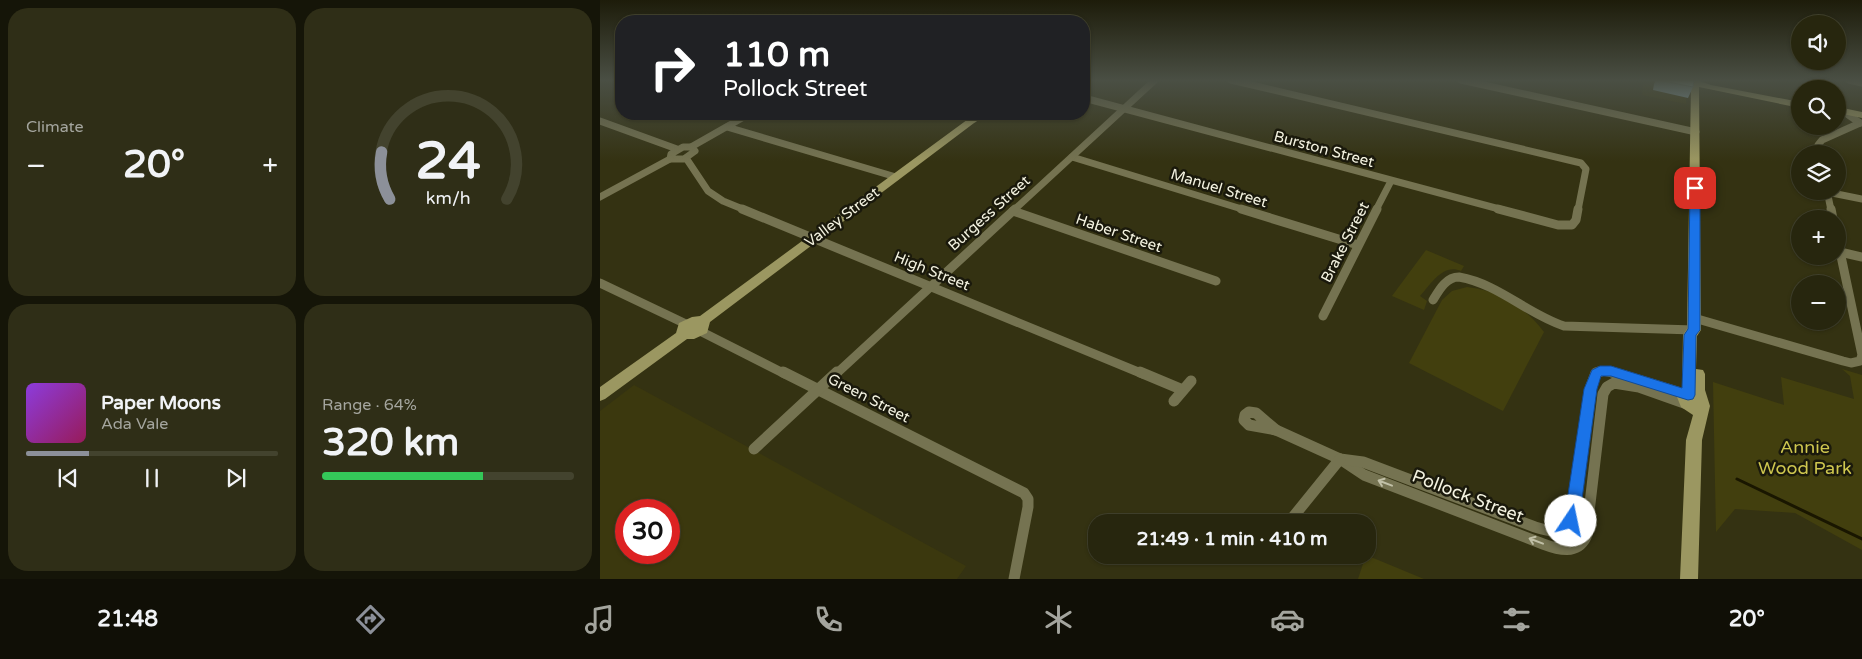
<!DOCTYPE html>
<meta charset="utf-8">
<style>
:root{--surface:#27260e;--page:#2f2e17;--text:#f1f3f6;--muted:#a4a59e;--line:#43432e;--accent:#8c9099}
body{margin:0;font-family:"Varela Round",sans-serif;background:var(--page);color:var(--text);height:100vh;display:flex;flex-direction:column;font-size:19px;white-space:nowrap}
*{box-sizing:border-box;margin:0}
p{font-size:16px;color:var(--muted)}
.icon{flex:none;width:28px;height:28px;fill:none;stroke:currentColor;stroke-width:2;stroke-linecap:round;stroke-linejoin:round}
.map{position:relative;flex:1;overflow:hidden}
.drawer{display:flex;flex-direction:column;gap:8px;padding:8px;background:#151508;width:600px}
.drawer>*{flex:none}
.hud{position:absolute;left:15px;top:15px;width:475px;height:105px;border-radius:20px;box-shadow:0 1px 4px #0004,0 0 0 1px var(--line);background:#202124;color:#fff;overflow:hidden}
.tools{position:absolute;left:1191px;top:15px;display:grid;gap:10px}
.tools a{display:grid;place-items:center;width:55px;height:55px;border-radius:50%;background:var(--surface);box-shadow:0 1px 4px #0004,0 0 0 1px var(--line);font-size:25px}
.speed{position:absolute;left:15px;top:499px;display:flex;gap:10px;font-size:25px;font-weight:700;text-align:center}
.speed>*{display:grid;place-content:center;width:65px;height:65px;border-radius:50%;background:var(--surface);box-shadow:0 1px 4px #0004,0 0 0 1px var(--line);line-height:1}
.speed .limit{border:8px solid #d22;background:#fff;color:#111}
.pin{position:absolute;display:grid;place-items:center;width:42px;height:42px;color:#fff;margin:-21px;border-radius:10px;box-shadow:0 2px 8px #0006}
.me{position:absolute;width:55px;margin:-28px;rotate:11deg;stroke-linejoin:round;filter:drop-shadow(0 0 4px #0008)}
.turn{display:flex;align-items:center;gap:18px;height:105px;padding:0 25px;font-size:22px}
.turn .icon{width:65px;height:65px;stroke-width:2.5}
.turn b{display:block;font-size:35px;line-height:42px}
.big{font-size:38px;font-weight:700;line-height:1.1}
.drawer .card{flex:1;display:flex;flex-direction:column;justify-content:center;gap:8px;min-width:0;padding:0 18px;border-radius:20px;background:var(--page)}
.drawer .dial{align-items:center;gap:0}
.dial svg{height:130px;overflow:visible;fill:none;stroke:var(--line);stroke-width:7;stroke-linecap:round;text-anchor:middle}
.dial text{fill:var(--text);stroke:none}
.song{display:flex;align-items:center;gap:15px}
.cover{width:60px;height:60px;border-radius:8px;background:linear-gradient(135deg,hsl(270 70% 55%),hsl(330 70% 35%))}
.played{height:5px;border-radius:2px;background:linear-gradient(90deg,var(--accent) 25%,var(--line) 25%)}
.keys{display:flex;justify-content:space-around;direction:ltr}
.heat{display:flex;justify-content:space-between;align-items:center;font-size:28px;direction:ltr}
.charge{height:8px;border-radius:4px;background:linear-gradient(90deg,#34c759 64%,var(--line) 0)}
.drawer .tiles{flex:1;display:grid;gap:8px;grid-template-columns:repeat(2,1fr)}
.trip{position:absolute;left:488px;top:514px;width:288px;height:50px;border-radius:20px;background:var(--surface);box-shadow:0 1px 4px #0004,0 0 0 1px var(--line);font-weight:700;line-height:50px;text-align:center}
.menu{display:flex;height:80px;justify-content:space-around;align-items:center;background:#100f06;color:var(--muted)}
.menu .icon{width:35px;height:35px}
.menu .active{color:var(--accent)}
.menu b{font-size:22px;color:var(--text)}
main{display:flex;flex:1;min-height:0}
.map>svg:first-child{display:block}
.built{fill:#3b380e;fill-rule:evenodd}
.green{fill:#423f0e}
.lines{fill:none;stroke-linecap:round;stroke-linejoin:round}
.stream{stroke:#191600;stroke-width:3}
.street-far2{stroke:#757351;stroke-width:7}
.street-far1{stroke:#757351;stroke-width:9}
.street{stroke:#757351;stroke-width:11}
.secondary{fill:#9b9761;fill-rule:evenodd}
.wall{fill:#90afc2}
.building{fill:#a7cce1;stroke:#758f9e}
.oneway{stroke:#c1c0a7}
.route{fill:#1a73e8;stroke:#114b97}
.labels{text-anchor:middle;stroke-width:5;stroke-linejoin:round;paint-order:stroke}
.street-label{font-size:15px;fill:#f4f3e1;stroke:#1a190c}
.near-park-label{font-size:18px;fill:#cfc74f;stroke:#1a190c}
.near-street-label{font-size:18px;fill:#f4f3e1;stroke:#1a190c}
</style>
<main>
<section class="drawer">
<div class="tiles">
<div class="card"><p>Climate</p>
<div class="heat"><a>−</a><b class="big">20°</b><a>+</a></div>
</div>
<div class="card dial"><svg viewBox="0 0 100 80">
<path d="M14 69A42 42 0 1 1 86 69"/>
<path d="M14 69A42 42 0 0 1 9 40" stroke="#8c9099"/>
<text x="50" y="56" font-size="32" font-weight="700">24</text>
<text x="50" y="72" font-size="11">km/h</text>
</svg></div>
<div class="card">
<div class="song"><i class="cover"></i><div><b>Paper Moons</b><p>Ada Vale</p></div></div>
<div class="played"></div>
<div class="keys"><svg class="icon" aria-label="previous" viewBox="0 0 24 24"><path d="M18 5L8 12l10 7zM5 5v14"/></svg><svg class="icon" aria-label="pause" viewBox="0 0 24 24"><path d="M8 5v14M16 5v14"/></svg><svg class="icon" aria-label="next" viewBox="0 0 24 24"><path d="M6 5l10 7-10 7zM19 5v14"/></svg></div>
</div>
<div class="card"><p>Range · 64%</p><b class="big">320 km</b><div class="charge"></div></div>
</div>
</section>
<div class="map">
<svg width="1262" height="579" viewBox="0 0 1262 579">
<rect width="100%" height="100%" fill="#343212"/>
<!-- built -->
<g class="built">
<polygon points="1043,80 1059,80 1086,87 1086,104 1042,95"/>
<path d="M34,385l332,181 -9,13h-357v-168zM26,510h43v42h-43z"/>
</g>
<!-- green -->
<g class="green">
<path d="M826,250l38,16 -3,5c-18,-8 -30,13 -41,25l7,5 -3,9 -32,-14z"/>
<path d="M867,287c31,3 58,20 77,45l-41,79 -94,-48 33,-63 10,-9z"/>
<polygon points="1242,369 1262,375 1262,550 1195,513 1135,509 1116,532 1113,382 1184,405 1181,377 1254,399 1250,376"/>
<polygon points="766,555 824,579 758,579"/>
</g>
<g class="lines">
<!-- stream -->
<polyline class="stream" points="1137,479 1262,539"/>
<!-- street-far2 -->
<g class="street-far2">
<polyline points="631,80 981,163 986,169 978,210"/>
<polyline points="861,80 1096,132"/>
<polyline points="1249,80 1262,83"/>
<polyline points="484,98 903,210"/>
<polyline points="353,114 374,119"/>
<polyline points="1247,114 1260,123"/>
<polyline points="0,121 77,149"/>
<polyline points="127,127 296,177"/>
<polygon points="83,147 91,147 95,151 84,159 70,159 71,154"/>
<polyline points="91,147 149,114"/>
<polyline points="1221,154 1218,145 1222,140 1260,123"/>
<polyline points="472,157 645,210"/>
<polyline points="86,158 108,191 123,201 145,210"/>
<polyline points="1227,191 1231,210"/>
<polyline points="1227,192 1262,199"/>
<polyline points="0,197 70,159"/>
<polyline points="414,210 555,80"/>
<polyline points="776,210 791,181"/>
</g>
<!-- street-far1 -->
<g class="street-far1">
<polyline points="142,209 543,374"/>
<polyline points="641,209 758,245"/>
<polyline points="898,209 958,225 972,225 976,220 978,209"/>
<polyline points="1231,209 1233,219"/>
<polyline points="413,211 616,281"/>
<polyline points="1240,252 1262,257"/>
<polyline points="0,283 86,324"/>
<path d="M833,300c6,-10 13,-23 26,-23 40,7 68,37 105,49l130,4"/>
<polyline points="723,316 777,209"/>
<polyline points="1094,318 1243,361 1251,363 1260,361 1262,355 1238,242"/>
<polyline points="100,331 185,374"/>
<polyline points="236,374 415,209"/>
<polyline points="996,374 1003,371 1018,374"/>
</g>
<!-- street -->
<g class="street">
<polyline points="183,372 424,493 428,499 428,507 414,579"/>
<polyline points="540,372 583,390"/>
<polyline points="1012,372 1087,395"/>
<polyline points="574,401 591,381"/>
<polygon points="649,412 656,413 676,430 649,425 644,420 645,415"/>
<path d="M676,430l64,29 24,16 179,69c16,6 34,11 43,-7l17,-143 4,-7 7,-4 25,4 48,17"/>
<polyline points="154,449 237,372"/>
<path d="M740,459l23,3 172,65c15,5 29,8 37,-9l18,-129 6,-16 3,-1"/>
<polyline points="689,522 740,459"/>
</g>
<!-- secondary -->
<g class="secondary">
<polygon points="1081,80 1097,80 1111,85 1200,102 1200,108 1099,87 1101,330 1097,336 1096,369 1103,370 1105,374 1105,390 1110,406 1102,440 1098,579 1080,579 1086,440 1093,415 1081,407 1077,397 1082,392 1083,335 1087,329 1091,84"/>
<polygon points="1238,107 1262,112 1262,118 1238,113"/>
<polygon points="375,114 386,114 110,322 107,333 94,339 87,339 5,399 0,401 0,387 76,333 79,323 92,317 100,316"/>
</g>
</g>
<!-- wall -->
<polygon class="wall" points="1056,80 1094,80 1093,87 1088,98 1053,90 1054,84"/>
<!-- building -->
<polygon class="building" points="1059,80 1094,80 1093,87"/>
<!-- one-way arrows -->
<defs><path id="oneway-shaft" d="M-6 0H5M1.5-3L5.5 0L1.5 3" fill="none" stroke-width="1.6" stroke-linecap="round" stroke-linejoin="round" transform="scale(1.25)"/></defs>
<g class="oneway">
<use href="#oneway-shaft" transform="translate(785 483) rotate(-159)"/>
<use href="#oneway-shaft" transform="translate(936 541) rotate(-159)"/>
</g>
<!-- sky -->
<linearGradient id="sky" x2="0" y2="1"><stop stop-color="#1d1c0a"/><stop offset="0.5" stop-color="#4a4f44"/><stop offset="1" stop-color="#4a4f44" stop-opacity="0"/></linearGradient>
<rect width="1262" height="161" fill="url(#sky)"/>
<!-- route -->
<polygon class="route" points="1095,185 1100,188 1100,330 1096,335 1095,395 1093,399 1088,400 1011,376 1001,376 997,389 979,521 977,526 971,528 966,526 964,521 984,389 992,370 1000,366 1011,366 1082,388 1084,335 1088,329 1090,188"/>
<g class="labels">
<!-- street labels -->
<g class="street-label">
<text transform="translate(724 149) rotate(15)" y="5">Burston Street</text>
<text transform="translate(619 188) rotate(17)" y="5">Manuel Street</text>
<text transform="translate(389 213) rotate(-42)" y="5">Burgess Street</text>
<text transform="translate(242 217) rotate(-37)" y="5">Valley Street</text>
<text transform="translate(519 233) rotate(19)" y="5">Haber Street</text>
<text transform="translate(745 242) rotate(-63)" y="5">Brake Street</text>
<text transform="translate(332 271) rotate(22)" y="5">High Street</text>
<text transform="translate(269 398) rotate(27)" y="5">Green Street</text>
</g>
<!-- near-park labels -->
<g class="near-park-label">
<text x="1205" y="453">Annie<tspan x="1205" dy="21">Wood Park</tspan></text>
</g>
<!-- near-street labels -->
<g class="near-street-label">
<text transform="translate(868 496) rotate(21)" y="6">Pollock Street</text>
</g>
</g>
</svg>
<div class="tools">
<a><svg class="icon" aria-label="sound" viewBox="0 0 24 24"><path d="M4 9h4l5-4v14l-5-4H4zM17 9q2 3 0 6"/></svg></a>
<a><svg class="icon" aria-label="search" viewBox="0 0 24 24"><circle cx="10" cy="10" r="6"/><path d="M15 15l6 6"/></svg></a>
<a><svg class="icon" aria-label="layers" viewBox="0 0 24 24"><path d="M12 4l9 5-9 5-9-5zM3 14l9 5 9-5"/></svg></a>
<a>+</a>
<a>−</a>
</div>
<div class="speed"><div class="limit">30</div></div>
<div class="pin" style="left:1095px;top:188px;background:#d93025"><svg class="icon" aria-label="arrive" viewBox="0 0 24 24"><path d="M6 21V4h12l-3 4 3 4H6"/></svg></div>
<svg class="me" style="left:971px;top:521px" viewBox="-20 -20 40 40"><circle r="19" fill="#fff"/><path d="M0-13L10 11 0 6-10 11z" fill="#1a73e8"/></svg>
<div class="trip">21:49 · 1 min · 410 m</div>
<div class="hud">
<div class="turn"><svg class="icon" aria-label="right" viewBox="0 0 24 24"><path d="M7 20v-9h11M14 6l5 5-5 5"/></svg><div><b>110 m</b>Pollock Street</div></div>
</div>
</div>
</main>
<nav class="menu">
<b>21:48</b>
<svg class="icon active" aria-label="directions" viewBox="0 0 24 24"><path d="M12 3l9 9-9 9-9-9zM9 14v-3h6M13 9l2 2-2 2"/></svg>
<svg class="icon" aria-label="music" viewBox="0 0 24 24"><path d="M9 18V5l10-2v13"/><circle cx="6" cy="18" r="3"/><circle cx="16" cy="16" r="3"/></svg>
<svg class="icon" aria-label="phone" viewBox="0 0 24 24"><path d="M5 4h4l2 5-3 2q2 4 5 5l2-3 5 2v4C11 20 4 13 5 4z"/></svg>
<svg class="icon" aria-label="climate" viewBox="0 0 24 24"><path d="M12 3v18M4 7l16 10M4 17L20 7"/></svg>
<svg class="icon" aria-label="car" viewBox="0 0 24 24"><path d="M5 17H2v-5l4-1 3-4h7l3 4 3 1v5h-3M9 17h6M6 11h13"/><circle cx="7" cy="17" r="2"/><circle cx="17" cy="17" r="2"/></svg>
<svg class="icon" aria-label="filters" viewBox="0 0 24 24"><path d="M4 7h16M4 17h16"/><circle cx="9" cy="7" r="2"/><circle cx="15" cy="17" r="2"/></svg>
<b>20°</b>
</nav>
